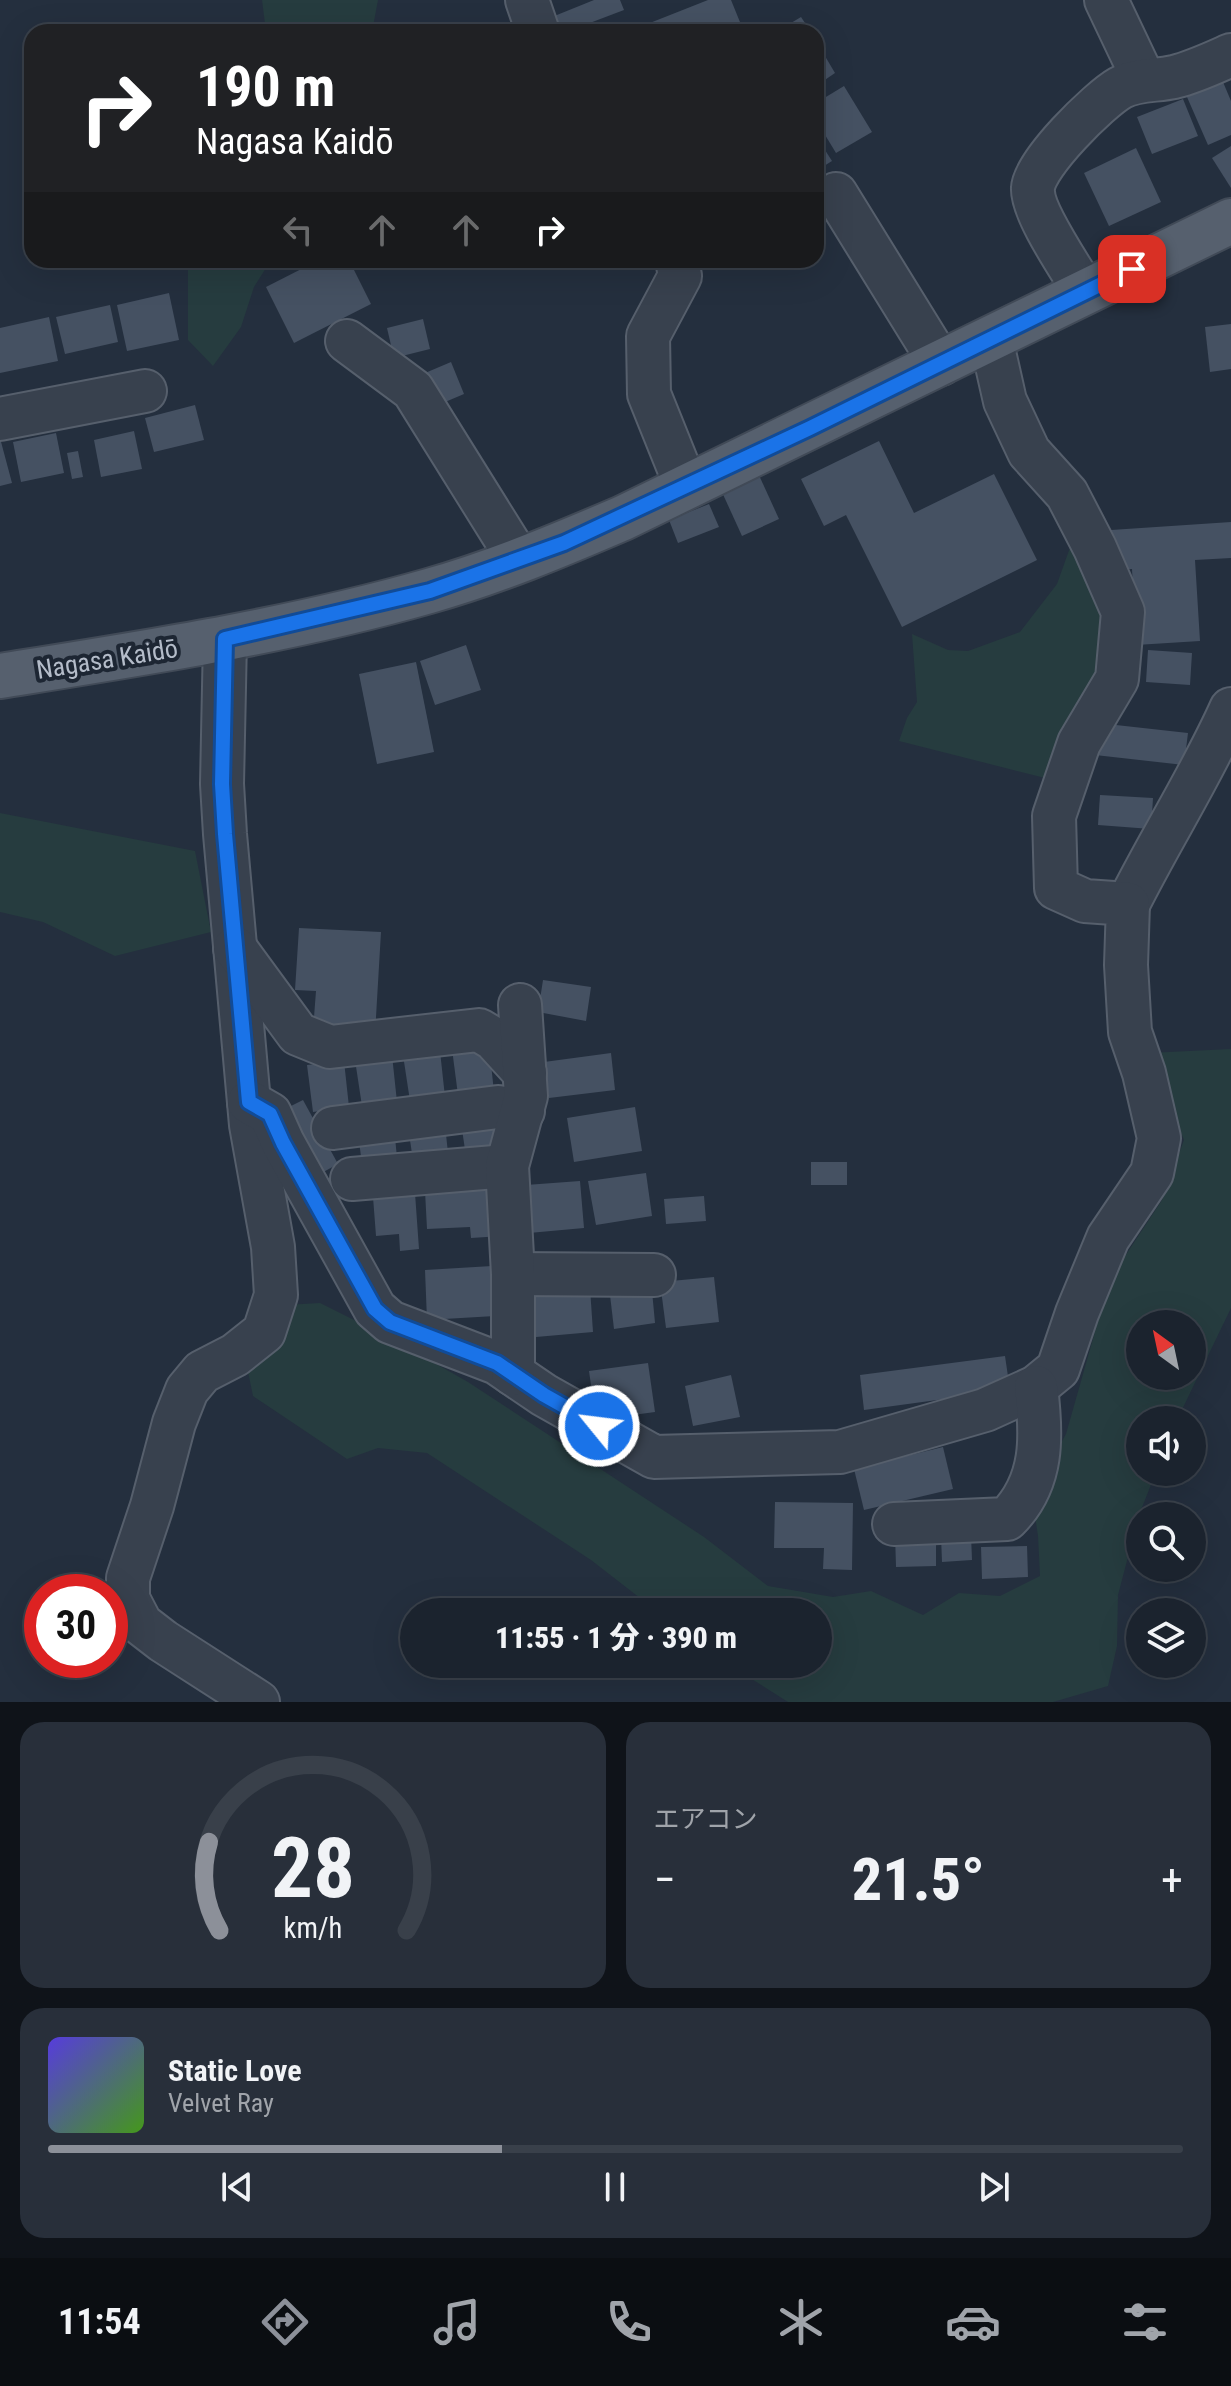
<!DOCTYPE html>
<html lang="ja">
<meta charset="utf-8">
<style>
:root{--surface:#1b232e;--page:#282f3a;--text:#f1f3f6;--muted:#a0a4aa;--line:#39404a;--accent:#8c9099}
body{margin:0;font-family:"Roboto Condensed","Noto Sans JP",sans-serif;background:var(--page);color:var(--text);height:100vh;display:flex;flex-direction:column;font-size:30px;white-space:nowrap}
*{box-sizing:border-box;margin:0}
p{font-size:26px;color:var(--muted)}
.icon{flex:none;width:44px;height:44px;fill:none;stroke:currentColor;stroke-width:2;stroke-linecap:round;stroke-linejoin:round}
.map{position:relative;height:1702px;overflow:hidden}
.sheet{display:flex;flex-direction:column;gap:20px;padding:20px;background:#0f1319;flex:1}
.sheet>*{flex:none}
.guide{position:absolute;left:24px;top:24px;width:800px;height:244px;border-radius:24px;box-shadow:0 8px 32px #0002,0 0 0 2px var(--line);background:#202124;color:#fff;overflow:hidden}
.needle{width:52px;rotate:327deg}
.controls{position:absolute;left:1126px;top:1310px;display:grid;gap:16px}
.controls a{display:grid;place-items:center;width:80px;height:80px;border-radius:50%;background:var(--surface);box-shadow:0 8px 32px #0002,0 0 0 2px var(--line);font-size:40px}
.speed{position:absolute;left:24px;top:1574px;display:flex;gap:16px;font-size:40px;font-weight:700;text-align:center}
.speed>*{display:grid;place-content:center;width:104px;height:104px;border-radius:50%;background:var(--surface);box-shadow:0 8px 32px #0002,0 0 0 2px var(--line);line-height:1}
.speed .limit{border:12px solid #d22;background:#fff;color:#111}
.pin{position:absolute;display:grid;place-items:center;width:68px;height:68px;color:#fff;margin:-34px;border-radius:16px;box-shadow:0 4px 12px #0006}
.me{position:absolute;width:88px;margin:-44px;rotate:299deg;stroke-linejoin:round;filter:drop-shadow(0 0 6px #0008)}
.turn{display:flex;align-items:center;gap:28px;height:168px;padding:0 40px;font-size:36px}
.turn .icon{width:104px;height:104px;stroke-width:2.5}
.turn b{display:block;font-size:56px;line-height:68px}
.lanes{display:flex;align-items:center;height:76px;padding:0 40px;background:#0003;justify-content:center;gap:40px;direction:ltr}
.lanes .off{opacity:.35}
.big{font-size:60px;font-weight:800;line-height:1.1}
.sheet .card{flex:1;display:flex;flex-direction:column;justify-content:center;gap:12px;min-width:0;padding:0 28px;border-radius:24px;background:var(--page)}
.sheet .dial{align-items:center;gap:0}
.dial svg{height:208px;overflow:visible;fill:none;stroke:var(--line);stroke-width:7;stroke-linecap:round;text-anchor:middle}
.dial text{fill:var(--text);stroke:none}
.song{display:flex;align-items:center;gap:24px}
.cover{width:96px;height:96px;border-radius:12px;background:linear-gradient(135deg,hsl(250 70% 55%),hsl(100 70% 35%))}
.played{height:8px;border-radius:4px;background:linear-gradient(90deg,var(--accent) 40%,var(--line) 40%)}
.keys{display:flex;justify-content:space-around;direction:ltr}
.heat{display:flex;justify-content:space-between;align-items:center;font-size:44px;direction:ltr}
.sheet .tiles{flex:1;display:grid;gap:20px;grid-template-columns:1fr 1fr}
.card:last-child{grid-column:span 2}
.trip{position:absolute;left:400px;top:1598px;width:432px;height:80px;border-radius:40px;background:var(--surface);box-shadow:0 8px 32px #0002,0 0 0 2px var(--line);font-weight:800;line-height:80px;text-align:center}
.tab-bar{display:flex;height:128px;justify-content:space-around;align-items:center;background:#0b0e12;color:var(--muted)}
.tab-bar .icon{width:56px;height:56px}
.tab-bar .selected{color:var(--accent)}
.tab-bar b{font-size:36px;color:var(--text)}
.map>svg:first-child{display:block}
.green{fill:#263c3f;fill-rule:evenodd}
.building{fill:#455162}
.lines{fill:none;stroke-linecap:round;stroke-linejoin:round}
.minor-casing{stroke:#565f6c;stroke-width:46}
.major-casing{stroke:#414a57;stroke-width:48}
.minor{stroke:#38414e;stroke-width:42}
.major{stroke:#56606e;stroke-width:44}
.route-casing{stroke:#114b97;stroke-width:20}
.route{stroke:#1a73e8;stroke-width:14}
.labels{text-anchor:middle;stroke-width:8;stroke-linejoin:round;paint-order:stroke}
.street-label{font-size:26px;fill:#b4bcc9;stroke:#1d2633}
</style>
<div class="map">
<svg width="1231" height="1702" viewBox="0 0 1231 1702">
<rect width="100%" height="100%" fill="#242f3e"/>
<!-- green -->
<g class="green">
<polygon points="262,0 378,0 372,32 266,32"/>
<polygon points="188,260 271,260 254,287 241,327 213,366 188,340"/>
<polygon points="1072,542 1096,595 1103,622 1100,677 1063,728 1049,779 899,741 907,718 917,702 912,634 948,650 968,651 1020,632 1057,584"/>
<polygon points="0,813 195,851 211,932 115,956 43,922 0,912"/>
<path d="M1231,1049v259l-54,112h-37v52h16l-17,43 -21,80 -1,51 -9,40 -55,16h-265l-60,-38h90v-52h-160l-67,-52 -164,-107 -49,-5 -31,11 -94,-63 -6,-29 38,-62 35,-2 72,36 76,43 236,155 64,49 65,11 38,-6 52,24 36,-22 41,3 40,-20 -2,-40 -6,-40 34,-62 44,-155 52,-79 22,-60 -36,-87zM1140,1324h52v52h-52z"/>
</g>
<!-- building -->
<g class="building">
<polygon points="594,0 620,0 624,10 566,32 552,32 547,19"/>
<polygon points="708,0 731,0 742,27 729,32 627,32"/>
<polygon points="801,17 811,32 776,32"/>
<polygon points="423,22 426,32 391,32 391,31"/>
<polygon points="816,41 835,73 816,86"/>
<polygon points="1223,82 1231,101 1231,135 1208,145 1187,97"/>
<polygon points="844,86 872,132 836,153 816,120 816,103"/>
<polygon points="1183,99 1198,136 1152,154 1137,117"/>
<polygon points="816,136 832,161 816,171"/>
<polygon points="1231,146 1231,188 1212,158"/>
<polygon points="1136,148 1161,202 1109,226 1084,173"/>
<polygon points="319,260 349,260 371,304 294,343 266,287"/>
<polygon points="169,293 179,340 127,351 117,305"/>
<polygon points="110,305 118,342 65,354 56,317"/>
<polygon points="49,317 58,361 0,373 0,328"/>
<polygon points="423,319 430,349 394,358 387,328"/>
<polygon points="1231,324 1231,369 1210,372 1205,327"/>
<polygon points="451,362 464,394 431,408 418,376"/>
<polygon points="195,405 204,440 154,452 145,418"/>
<polygon points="134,431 142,469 101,477 94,440"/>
<polygon points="56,433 64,473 21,482 13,442"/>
<polygon points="0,438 12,483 0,486"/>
<polygon points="879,441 914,513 994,474 1037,560 902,627 846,515 824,526 801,479"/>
<polygon points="78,451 83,477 72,479 67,453"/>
<polygon points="758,473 779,519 742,536 721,490"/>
<polygon points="709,504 719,527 678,543 669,520"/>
<polygon points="1231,522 1231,558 1195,560 1200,641 1136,645 1132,569 1113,570 1111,530"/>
<polygon points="466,645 481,690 435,705 420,661"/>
<polygon points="1148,650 1192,653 1190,685 1146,682"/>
<polygon points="416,662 434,752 377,764 359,674"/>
<polygon points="1098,723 1188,733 1184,765 1095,755"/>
<polygon points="1100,795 1153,798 1151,829 1098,825"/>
<polygon points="299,928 381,932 375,1034 313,1030 316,991 295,990"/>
<polygon points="543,980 591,987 586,1021 538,1012"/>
<polygon points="489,1045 494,1092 458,1095 452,1049"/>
<polygon points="440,1051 445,1097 410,1101 403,1055"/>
<polygon points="611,1053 615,1090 549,1098 544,1062"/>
<polygon points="392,1055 397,1102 362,1106 355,1060"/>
<polygon points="344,1061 349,1107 313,1112 307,1065"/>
<polygon points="303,1100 338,1164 316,1176 281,1111"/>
<polygon points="635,1107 642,1151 574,1162 567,1118"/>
<polygon points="497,1112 502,1159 467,1163 460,1116"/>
<polygon points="444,1116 449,1162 414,1167 407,1120"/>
<polygon points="394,1128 398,1167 363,1171 358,1134"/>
<rect x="811" y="1162" width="36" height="23"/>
<polygon points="646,1173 652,1216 596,1225 588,1181"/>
<polygon points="580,1181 584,1228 529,1233 526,1185"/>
<polygon points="499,1187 502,1236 471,1238 470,1227 427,1229 425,1191"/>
<polygon points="415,1193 419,1249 400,1251 399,1234 376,1236 373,1197"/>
<polygon points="704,1196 706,1221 666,1224 664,1199"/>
<polygon points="492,1266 495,1316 427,1320 425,1270"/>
<polygon points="714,1277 719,1322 666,1328 660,1282"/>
<polygon points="590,1288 593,1332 536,1337 533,1293"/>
<polygon points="652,1291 655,1323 614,1329 610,1295"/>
<polygon points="1005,1356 1010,1390 864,1410 860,1375"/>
<polygon points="648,1363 655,1412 596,1420 589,1371"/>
<polygon points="731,1375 740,1417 693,1426 685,1386"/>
<polygon points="943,1447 953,1489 864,1510 854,1469"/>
<polygon points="775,1502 853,1503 852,1570 823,1569 824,1548 774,1548"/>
<polygon points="936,1534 936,1566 896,1567 895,1535"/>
<polygon points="971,1535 972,1560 942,1562 941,1536"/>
<polygon points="1027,1546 1028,1577 982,1579 981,1547"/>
</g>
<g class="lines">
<!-- minor casing -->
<g class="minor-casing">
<g id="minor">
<polyline points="527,0 538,32"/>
<polyline points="1106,0 1144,80"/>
<polyline points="836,194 941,364"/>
<polyline points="677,260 680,276 648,336 649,394 686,486"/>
<path d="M1085,292c-13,-22 -54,-81 -52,-104 1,-24 66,-88 87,-100 16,-9 36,-7 54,-11 20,-5 39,-14 57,-22"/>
<polyline points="347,341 413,390 519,560"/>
<polyline points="0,419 145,391"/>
<polyline points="225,639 222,784 225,834 251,1125 273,1247 276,1295 264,1332 235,1355 202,1372 187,1390 174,1423 152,1506 128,1578 128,1599 141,1624 163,1641 258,1702"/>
<path d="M1128,904c33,-66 73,-128 103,-195"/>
<polyline points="235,948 298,1034 330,1047 479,1030 494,1039 525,1073"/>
<polyline points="249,1102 270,1114 283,1143 375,1309 390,1322 497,1363 544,1395 654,1457 840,1452 985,1410 1036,1387 1058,1369 1077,1313 1108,1238 1152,1173 1159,1138 1144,1073 1130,1032 1126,965 1128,904 1085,901 1056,888 1054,816 1079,743 1117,679 1123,612 1095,548 1067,494 1029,452 1005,401 991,339"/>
<polyline points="333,1128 498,1107 523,1111"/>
<polyline points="352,1179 507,1166"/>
<polyline points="513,1274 654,1275"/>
<polyline points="513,1374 513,1274 507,1166 526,1096 520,1005"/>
<path d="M894,1524l113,-5c37,-37 35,-83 29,-132"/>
</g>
</g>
<!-- major casing -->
<g class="major-casing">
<path id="major" d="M0,676c144,-23 289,-45 429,-85 67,-19 131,-46 194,-73l608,-297"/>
</g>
<!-- minor -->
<use href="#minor" class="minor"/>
<!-- major -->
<use href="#major" class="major"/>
</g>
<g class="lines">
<!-- route casing -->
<g class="route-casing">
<polyline id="route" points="599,1426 544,1395 497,1363 390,1322 375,1309 283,1143 270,1114 249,1102 225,834 222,784 225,639 430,591 564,543 810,428 1132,269"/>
</g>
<!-- route -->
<use href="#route" class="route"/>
</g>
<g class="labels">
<!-- street labels -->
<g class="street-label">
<text transform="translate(107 659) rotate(-9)" y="9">Nagasa Kaidō</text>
</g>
</g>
</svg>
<div class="controls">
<a><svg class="needle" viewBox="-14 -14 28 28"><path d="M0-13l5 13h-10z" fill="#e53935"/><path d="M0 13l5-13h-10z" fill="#a0a4aa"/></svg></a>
<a><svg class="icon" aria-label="sound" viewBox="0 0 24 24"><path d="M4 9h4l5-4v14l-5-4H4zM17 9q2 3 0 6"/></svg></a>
<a><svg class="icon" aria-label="search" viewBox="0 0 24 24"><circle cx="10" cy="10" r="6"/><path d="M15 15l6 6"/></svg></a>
<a><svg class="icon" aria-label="layers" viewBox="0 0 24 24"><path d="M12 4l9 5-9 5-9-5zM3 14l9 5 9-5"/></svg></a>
</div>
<div class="speed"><div class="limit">30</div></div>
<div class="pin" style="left:1132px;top:269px;background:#d93025"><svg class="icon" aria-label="arrive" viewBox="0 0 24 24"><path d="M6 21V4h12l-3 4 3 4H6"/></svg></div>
<svg class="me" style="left:599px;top:1426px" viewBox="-20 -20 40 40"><circle r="17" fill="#1a73e8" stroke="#fff" stroke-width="3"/><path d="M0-11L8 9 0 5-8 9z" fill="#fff"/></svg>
<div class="trip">11:55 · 1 分 · 390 m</div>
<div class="guide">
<div class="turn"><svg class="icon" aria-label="right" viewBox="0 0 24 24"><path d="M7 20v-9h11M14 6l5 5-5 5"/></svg><div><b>190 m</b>Nagasa Kaidō</div></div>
<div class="lanes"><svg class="icon off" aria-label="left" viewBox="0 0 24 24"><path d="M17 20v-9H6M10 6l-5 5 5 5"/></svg><svg class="icon off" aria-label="ahead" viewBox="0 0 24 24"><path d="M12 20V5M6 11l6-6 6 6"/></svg><svg class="icon off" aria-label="ahead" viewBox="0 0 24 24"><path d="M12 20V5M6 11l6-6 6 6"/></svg><svg class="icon" aria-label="right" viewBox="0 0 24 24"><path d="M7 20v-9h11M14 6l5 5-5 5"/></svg></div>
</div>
</div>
<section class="sheet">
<div class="tiles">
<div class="card dial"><svg viewBox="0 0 100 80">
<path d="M14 69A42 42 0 1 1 86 69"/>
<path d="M14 69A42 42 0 0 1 10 35" stroke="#8c9099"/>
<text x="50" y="56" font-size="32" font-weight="700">28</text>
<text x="50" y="72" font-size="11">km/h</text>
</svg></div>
<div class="card"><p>エアコン</p>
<div class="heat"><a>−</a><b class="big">21.5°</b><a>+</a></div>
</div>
<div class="card">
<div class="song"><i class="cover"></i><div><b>Static Love</b><p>Velvet Ray</p></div></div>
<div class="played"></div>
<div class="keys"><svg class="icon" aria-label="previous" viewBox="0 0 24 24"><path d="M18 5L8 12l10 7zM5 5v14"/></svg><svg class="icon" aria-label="pause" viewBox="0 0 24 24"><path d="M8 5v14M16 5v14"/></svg><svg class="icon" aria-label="next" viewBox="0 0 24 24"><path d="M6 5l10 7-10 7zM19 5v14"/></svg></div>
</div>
</div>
</section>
<nav class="tab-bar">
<b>11:54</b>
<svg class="icon selected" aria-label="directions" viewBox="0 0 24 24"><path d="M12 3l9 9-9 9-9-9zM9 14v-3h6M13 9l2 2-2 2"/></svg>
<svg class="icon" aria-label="music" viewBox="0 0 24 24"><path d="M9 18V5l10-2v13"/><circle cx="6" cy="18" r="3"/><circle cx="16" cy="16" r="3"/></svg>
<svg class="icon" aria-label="phone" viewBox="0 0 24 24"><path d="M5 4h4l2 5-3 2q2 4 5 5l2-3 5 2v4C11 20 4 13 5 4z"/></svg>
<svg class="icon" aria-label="climate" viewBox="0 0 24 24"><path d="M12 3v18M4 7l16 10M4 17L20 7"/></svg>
<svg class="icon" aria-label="car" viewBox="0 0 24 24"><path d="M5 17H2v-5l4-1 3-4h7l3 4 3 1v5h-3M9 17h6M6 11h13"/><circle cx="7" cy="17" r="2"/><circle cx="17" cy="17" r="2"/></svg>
<svg class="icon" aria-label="filters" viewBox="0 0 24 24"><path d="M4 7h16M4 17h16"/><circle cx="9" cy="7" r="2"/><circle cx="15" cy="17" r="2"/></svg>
</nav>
